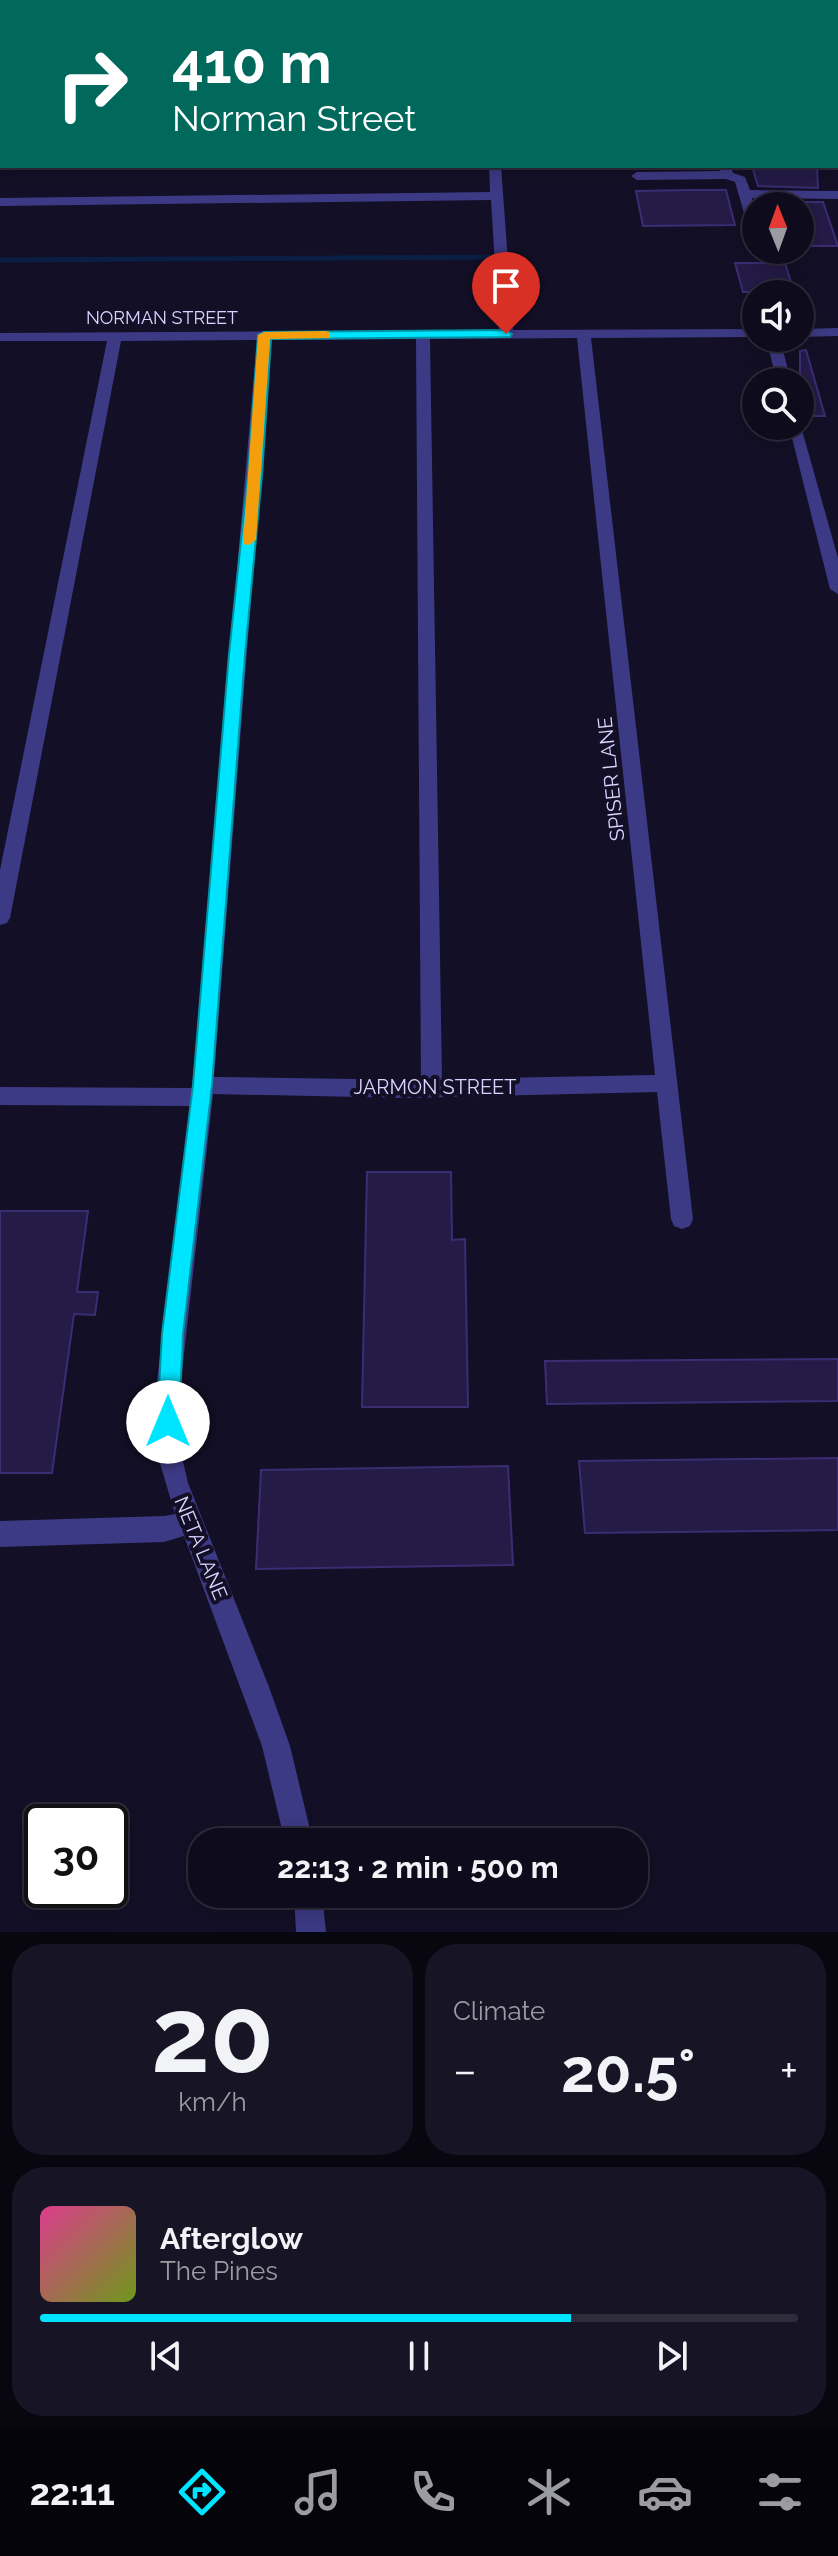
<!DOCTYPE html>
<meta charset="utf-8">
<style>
:root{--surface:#0e0b1c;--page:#171425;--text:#f1f3f6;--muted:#9b9ba3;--line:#2e2b3b;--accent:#00e5ff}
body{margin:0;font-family:Raleway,sans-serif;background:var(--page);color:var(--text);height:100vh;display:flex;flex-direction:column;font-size:30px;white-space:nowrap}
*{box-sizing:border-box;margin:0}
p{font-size:26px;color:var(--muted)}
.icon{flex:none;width:44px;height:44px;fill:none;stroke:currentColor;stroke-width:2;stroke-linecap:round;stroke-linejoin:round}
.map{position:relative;height:1932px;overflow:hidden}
.side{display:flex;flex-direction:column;gap:12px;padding:12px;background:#08060f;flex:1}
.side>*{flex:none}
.guide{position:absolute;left:0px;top:0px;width:838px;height:168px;box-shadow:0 4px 20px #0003,0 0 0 2px var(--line);background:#00695c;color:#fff;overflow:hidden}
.needle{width:52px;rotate:359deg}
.fabs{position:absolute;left:742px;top:192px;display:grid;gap:16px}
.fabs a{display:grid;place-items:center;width:72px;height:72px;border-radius:50%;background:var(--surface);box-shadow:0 4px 20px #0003,0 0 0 2px var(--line);font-size:40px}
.speed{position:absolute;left:24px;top:1804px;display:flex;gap:16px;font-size:40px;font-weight:700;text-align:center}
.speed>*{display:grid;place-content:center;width:104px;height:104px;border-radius:50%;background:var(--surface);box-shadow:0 4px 20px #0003,0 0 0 2px var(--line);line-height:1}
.speed .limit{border:4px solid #111;border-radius:12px;background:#fff;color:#111}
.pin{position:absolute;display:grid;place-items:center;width:68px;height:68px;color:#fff;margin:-82px -34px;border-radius:50% 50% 50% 0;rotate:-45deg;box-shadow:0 0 8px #0007}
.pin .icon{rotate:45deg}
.me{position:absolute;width:88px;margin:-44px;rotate:0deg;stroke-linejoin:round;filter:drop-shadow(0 0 6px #0008)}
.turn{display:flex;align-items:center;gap:28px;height:168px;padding:0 40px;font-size:36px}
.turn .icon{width:104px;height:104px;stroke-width:2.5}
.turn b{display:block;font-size:56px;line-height:68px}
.big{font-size:60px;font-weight:700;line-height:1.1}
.side .widget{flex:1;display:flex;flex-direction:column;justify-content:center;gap:12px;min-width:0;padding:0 28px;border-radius:32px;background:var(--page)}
.side .dial{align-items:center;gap:0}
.dial b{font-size:104px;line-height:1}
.song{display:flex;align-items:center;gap:24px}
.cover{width:96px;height:96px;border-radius:12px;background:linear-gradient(135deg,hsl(330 70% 55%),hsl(80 70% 35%))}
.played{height:8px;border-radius:4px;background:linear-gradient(90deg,var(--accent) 70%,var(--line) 70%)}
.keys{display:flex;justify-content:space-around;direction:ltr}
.heat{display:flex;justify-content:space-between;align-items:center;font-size:44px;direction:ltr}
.side .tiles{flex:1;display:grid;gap:12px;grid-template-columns:1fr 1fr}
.widget:last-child{grid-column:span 2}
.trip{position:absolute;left:188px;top:1828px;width:460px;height:80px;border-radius:32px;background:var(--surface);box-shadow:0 4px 20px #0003,0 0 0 2px var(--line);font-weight:700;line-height:80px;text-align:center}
.dock{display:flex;height:128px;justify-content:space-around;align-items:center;background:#06040b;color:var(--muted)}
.dock .icon{width:56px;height:56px}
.dock .current{color:var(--accent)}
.dock b{font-size:36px;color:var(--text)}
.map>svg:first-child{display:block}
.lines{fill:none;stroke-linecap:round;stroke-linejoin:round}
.stream{stroke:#0a1f44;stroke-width:5}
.building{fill:#241b47;stroke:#3b2d73;stroke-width:2}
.minor{fill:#3d3a85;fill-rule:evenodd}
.route{fill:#00e5ff;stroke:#0095a6;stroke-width:2}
.slow{fill:#f59e0b}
.labels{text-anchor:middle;stroke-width:8;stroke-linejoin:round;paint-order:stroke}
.far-street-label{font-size:18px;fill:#d9d4ff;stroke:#130f26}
.street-label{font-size:20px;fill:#d9d4ff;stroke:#130f26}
</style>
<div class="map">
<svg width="838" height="1932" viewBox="0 0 838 1932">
<rect width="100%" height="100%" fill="#130f26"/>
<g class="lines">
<!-- stream -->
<polyline class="stream" points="0,260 500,257"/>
</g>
<!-- building -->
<g class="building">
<polygon points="752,166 817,166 818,188 758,186"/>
<polygon points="690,190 726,190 735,225 643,226 636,191"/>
<polygon points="800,202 823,202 838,246 800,246"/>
<polygon points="735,263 785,263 794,292 743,292"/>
<polygon points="806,350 825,416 800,416 800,351"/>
<polygon points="367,1172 451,1172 452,1240 465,1239 468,1407 362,1407"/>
<polygon points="0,1211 88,1211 77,1292 98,1292 95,1315 74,1314 52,1473 0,1473"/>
<polygon points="838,1359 838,1401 547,1404 545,1361"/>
<polygon points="838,1458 838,1530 585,1533 579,1461"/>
<polygon points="508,1466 513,1565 256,1569 261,1470"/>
</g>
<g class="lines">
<!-- minor -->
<g class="minor">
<rect x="479" y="0" width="10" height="2"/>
<polygon points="594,0 604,0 605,2 595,2"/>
<polygon points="791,0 801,0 802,2 792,2"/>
<rect x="0" y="41" width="2" height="6"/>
<rect x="836" y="81" width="2" height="6"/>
<rect x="0" y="88" width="2" height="6"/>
<polygon points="2,137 2,145 0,146 0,138"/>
<path d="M489,166h12l12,164 243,-1v8l-165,1 102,881 -3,7 -8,3 -8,-3 -3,-7 -14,-127 -250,6 -194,-4 -33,296 1,63 7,30 81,204 21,59 23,96h-28l-23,-96 -78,-210 -20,6 -164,5v-26l164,-5 11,-2 -18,-61 -1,-63 34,-284 -190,-1v-18l192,1 65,-748 -136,1 -111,577 -3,5 -7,2v-55l107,-529h-107v-8l499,-3 -8,-130 -491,6v-8l490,-6zM577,338l78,737 -213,4 -12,-740zM416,339l5,741 -207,-3 57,-737z"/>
<polygon points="719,166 731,166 733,173 745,177 750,190 838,191 838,199 752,198 756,226 753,227 747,223 735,182 726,179 637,180 631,176 637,172 720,171"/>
<polygon points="838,328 838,336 800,337 800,329"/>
<polygon points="766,338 780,338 791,382 777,382"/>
<polygon points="800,423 838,558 838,594 830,589 789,426 800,426"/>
<polygon points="294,1894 322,1894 326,1932 296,1932"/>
</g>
</g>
<!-- route -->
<polygon class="route" points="506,330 512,334 510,337 271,339 262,475 245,654 212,1085 183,1334 179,1422 176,1429 168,1432 161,1429 157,1422 162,1334 193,1085 229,654 248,475 258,335 264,332"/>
<!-- slow -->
<polygon class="slow" points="325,331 330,332 330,338 270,339 256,540 249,545 243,544 258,335 264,332"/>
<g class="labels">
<!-- far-street labels -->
<g class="far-street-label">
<text x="162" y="324">NORMAN STREET</text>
</g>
<!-- street labels -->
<g class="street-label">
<text transform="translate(611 779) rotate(-96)" y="7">SPISER LANE</text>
<text x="435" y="1094">JARMON STREET</text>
<text transform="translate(201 1548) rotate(68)" y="7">NETA LANE</text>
</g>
</g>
</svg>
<div class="fabs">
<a><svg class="needle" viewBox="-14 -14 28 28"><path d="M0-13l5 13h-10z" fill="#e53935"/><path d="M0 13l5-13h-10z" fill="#9b9ba3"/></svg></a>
<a><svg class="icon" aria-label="sound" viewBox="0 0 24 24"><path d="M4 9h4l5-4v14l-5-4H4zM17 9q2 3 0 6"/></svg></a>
<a><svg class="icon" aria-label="search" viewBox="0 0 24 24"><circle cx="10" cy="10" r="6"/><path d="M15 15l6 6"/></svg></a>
</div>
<div class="speed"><div class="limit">30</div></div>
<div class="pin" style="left:506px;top:334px;background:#d93025"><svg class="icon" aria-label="arrive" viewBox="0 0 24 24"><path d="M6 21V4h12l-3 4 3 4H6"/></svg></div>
<svg class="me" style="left:168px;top:1422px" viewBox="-20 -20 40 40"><circle r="19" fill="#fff"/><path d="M0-13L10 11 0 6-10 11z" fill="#00e5ff"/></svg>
<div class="trip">22:13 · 2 min · 500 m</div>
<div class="guide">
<div class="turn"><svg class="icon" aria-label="right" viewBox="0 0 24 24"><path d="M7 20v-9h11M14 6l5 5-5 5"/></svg><div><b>410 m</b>Norman Street</div></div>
</div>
</div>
<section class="side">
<div class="tiles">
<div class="widget dial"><b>20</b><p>km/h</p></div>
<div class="widget"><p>Climate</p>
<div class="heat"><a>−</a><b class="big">20.5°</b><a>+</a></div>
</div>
<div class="widget">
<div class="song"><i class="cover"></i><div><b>Afterglow</b><p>The Pines</p></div></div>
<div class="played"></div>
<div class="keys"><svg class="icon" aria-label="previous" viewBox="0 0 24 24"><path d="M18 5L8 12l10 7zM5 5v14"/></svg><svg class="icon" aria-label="pause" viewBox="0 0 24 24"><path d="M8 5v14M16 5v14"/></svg><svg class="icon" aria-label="next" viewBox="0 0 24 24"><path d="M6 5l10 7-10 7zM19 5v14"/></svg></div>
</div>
</div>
</section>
<nav class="dock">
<b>22:11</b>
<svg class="icon current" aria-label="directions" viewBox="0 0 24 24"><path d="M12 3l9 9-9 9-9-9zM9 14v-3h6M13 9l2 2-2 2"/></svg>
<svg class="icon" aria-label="music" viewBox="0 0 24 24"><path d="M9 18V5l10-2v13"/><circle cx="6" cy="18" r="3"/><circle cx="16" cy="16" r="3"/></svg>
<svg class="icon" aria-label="phone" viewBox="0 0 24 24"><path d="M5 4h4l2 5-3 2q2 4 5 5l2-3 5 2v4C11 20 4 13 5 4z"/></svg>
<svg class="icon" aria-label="climate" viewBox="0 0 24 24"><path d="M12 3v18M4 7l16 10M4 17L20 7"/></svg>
<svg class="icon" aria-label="car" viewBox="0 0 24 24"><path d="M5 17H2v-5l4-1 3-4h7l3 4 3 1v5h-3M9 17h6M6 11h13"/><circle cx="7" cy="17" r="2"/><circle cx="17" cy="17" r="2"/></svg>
<svg class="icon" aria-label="filters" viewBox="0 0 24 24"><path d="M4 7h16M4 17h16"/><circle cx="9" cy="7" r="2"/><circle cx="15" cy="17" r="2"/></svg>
</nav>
